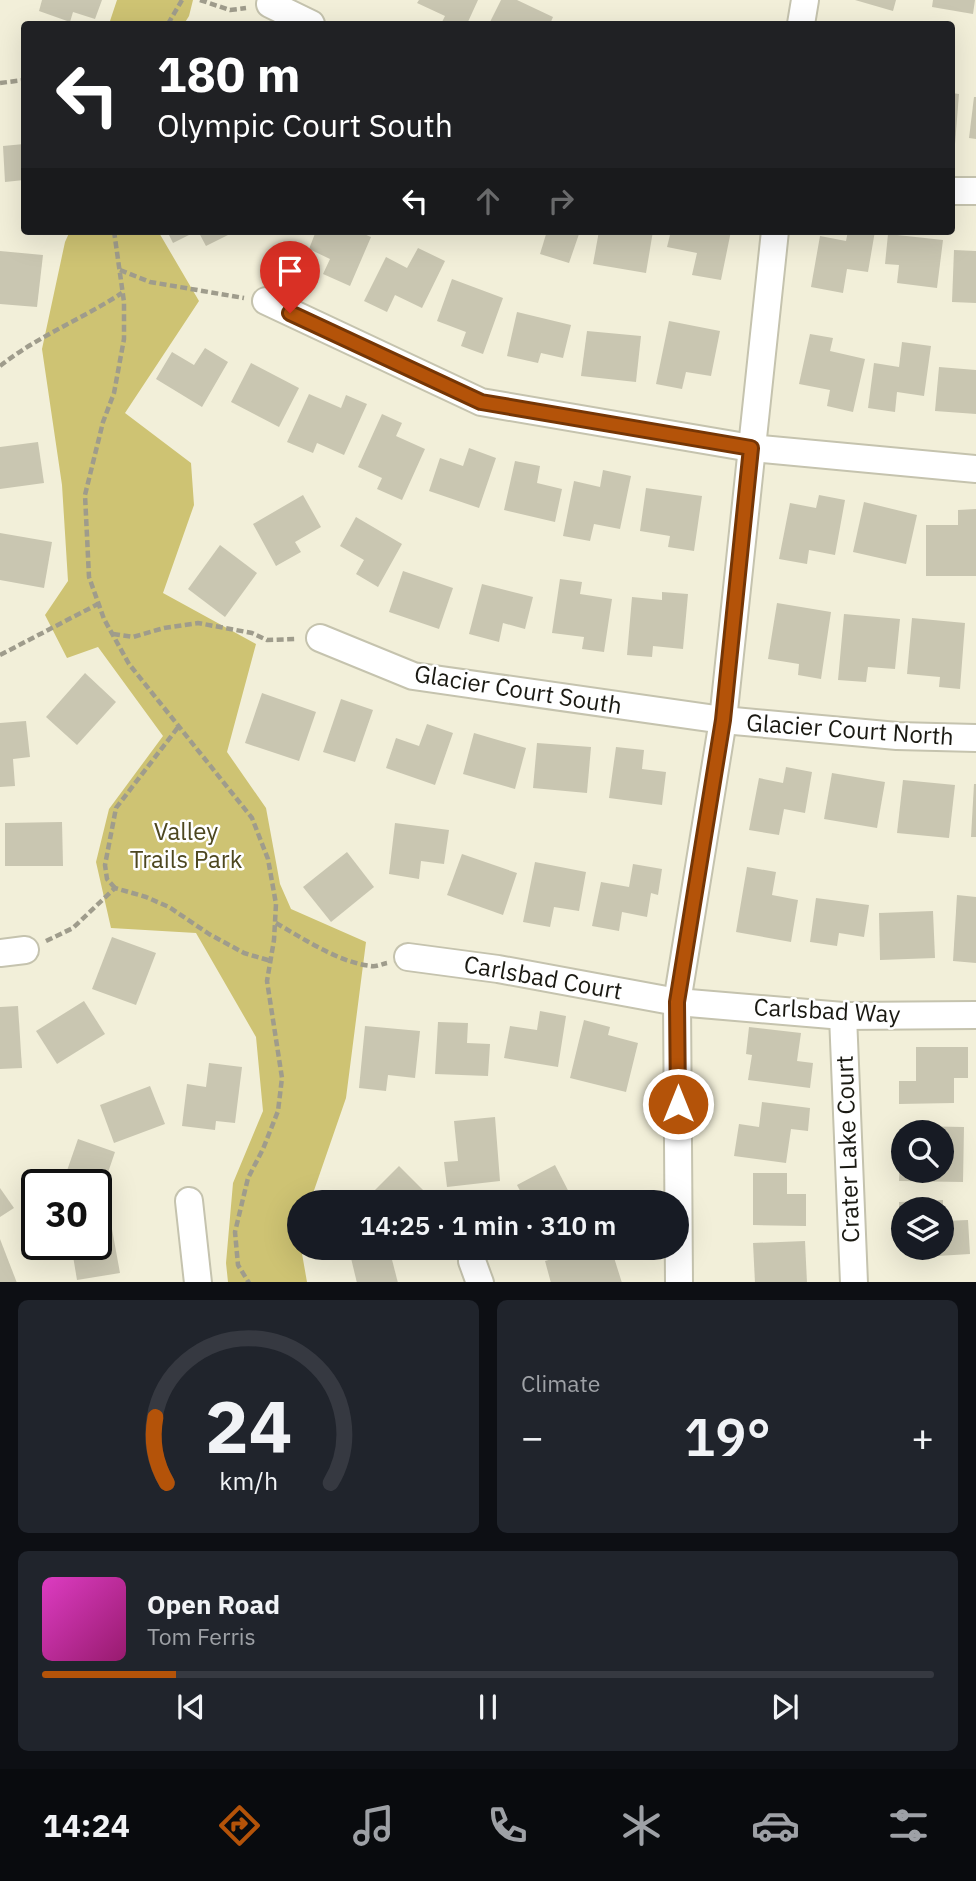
<!DOCTYPE html>
<meta charset="utf-8">
<style>
:root{--surface:#171b24;--page:#20242c;--text:#f1f3f6;--muted:#9ea1a6;--line:#363941;--accent:#b45309}
body{margin:0;font-family:"IBM Plex Sans",sans-serif;background:var(--page);color:var(--text);height:100vh;display:flex;flex-direction:column;font-size:26px;white-space:nowrap}
*{box-sizing:border-box;margin:0}
p{font-size:23px;color:var(--muted)}
.icon{flex:none;width:38px;height:38px;fill:none;stroke:currentColor;stroke-width:2;stroke-linecap:round;stroke-linejoin:round}
.map{position:relative;height:1282px;overflow:hidden}
.drawer{display:flex;flex-direction:column;gap:18px;padding:18px;background:#0d0f14;flex:1}
.drawer>*{flex:none}
.banner{position:absolute;left:21px;top:21px;width:934px;height:214px;border-radius:7px;box-shadow:0 7px 28px #0002;background:#202124;color:#fff;overflow:hidden}
.tools{position:absolute;left:891px;top:1120px;display:grid;gap:14px}
.tools a{display:grid;place-items:center;width:63px;height:63px;border-radius:50%;background:var(--surface);box-shadow:0 7px 28px #0002;font-size:35px}
.speed{position:absolute;left:21px;top:1169px;display:flex;gap:14px;font-size:35px;font-weight:700;text-align:center}
.speed>*{display:grid;place-content:center;width:91px;height:91px;border-radius:50%;background:var(--surface);box-shadow:0 7px 28px #0002;line-height:1}
.speed .limit{border:4px solid #111;border-radius:10px;background:#fff;color:#111}
.pin{position:absolute;display:grid;place-items:center;width:60px;height:60px;color:#fff;margin:-72px -30px;border-radius:50% 50% 50% 0;rotate:-45deg;box-shadow:0 0 7px #0007}
.pin .icon{rotate:45deg}
.me{position:absolute;width:77px;margin:-38px;rotate:0deg;stroke-linejoin:round;filter:drop-shadow(0 0 5px #0008)}
.turn{display:flex;align-items:center;gap:24px;height:147px;padding:0 21px;font-size:32px}
.turn .icon{width:91px;height:91px;stroke-width:2.5}
.turn b{display:block;font-size:49px;line-height:60px}
.lanes{display:flex;align-items:center;height:66px;padding:0 21px;background:#0003;justify-content:center;gap:35px;direction:ltr}
.lanes .off{opacity:.35}
.big{font-size:52px;font-weight:600;line-height:1.1}
.drawer .widget{flex:1;display:flex;flex-direction:column;justify-content:center;gap:10px;min-width:0;padding:0 24px;border-radius:10px;background:var(--page)}
.drawer .dial{align-items:center;gap:0}
.dial svg{height:182px;overflow:visible;fill:none;stroke:var(--line);stroke-width:7;stroke-linecap:round;text-anchor:middle}
.dial text{fill:var(--text);stroke:none}
.song{display:flex;align-items:center;gap:21px}
.cover{width:84px;height:84px;border-radius:10px;background:linear-gradient(135deg,hsl(310 70% 55%),hsl(320 70% 35%))}
.played{height:7px;border-radius:4px;background:linear-gradient(90deg,var(--accent) 15%,var(--line) 15%)}
.keys{display:flex;justify-content:space-around;direction:ltr}
.heat{display:flex;justify-content:space-between;align-items:center;font-size:38px;direction:ltr}
.drawer .tiles{flex:1;display:grid;gap:18px;grid-template-columns:1fr 1fr}
.widget:last-child{grid-column:span 2}
.trip{position:absolute;left:287px;top:1190px;width:402px;height:70px;border-radius:35px;background:var(--surface);box-shadow:0 7px 28px #0002;font-weight:600;line-height:70px;text-align:center}
.tabs{display:flex;height:112px;justify-content:space-around;align-items:center;background:#090b0e;color:var(--muted)}
.tabs .icon{width:49px;height:49px}
.tabs .on{color:var(--accent)}
.tabs b{font-size:32px;color:var(--text)}
.map>svg:first-child{display:block}
.green{fill:#cec373}
.building{fill:#c9c6b1}
.lines{fill:none;stroke-linecap:round;stroke-linejoin:round}
.minor-casing{stroke:#c5c3ae;stroke-width:30}
.path{stroke:#9f9c8c;stroke-width:4.5;stroke-dasharray:7 3.5;stroke-linecap:butt}
.minor{stroke:#fff;stroke-width:26}
.route-casing{stroke:#753606;stroke-width:18}
.route{stroke:#b45309;stroke-width:12}
.labels{text-anchor:middle;stroke-width:5;stroke-linejoin:round;paint-order:stroke}
.street-label{font-size:24px;fill:#1a1912;stroke:#fff}
.park-label{font-size:24px;fill:#4d4720;stroke:#fff}
</style>
<div class="map">
<svg width="976" height="1283" viewBox="0 0 976 1283">
<rect width="100%" height="100%" fill="#f2efd9"/>
<!-- green -->
<g class="green">
<polygon points="117,0 193,0 189,16 184,24 109,24"/>
<polygon points="70,231 158,231 199,301 125,413 191,463 194,505 163,593 256,644 227,752 266,808 280,884 291,909 366,942 346,1098 310,1202 299,1202 299,1248 301,1248 307,1282 228,1282 226,1263 233,1183 263,1111 256,1037 196,933 111,928 96,862 109,809 163,736 98,647 67,658 45,615 68,581 62,485 42,349 65,242"/>
</g>
<!-- building -->
<g class="building">
<polygon points="42,0 102,0 95,19 73,12 70,22 39,11"/>
<polygon points="419,0 478,0 467,24 441,24 445,16 417,3"/>
<polygon points="501,0 517,0 553,17 550,24 489,24"/>
<polygon points="855,0 896,0 893,11"/>
<polygon points="933,0 975,0 973,14 932,7"/>
<polygon points="952,93 959,94 955,144 952,144"/>
<polygon points="974,97 976,97 976,139 969,138"/>
<polygon points="24,144 24,180 5,182 3,146"/>
<polygon points="167,231 197,231 173,243"/>
<polygon points="198,231 228,231 230,234 206,246"/>
<polygon points="316,231 357,231 371,237 350,286 323,274 330,259 309,249"/>
<polygon points="547,231 580,231 569,263 540,254"/>
<polygon points="599,231 653,231 646,273 593,264"/>
<polygon points="671,231 731,231 721,280 692,275 697,253 667,247"/>
<polygon points="848,231 875,231 868,272 847,269 843,293 811,287 820,236 846,241"/>
<polygon points="888,234 943,240 937,288 897,283 899,265 885,264"/>
<polygon points="418,248 445,261 422,308 395,295 387,312 364,301 386,257 407,268"/>
<polygon points="954,250 976,251 976,303 952,302"/>
<polygon points="0,251 43,255 37,307 0,304"/>
<polygon points="452,279 503,298 483,354 461,346 466,332 437,321"/>
<polygon points="517,312 571,325 563,358 541,353 538,363 507,356"/>
<polygon points="669,321 720,331 711,376 686,372 682,389 656,384"/>
<polygon points="587,331 641,336 636,382 581,376"/>
<polygon points="810,334 833,338 830,351 865,359 853,412 827,406 830,390 799,384"/>
<polygon points="902,342 931,346 924,396 897,392 895,412 868,408 874,363 899,367"/>
<polygon points="205,348 228,362 202,407 156,379 172,352 194,365"/>
<polygon points="251,363 299,388 279,427 231,402"/>
<polygon points="939,367 976,370 976,414 935,411"/>
<polygon points="309,394 341,408 346,395 367,404 344,455 317,443 313,453 287,442"/>
<polygon points="382,414 402,423 396,436 425,449 402,500 377,489 382,478 358,467"/>
<polygon points="38,442 44,483 0,489 0,447"/>
<polygon points="469,448 496,458 479,508 429,491 440,458 463,466"/>
<polygon points="515,461 540,466 537,483 562,489 555,522 504,510"/>
<polygon points="603,470 631,476 620,529 594,524 590,541 563,536 574,481 600,487"/>
<polygon points="646,488 702,496 694,551 668,547 670,536 640,531"/>
<polygon points="303,495 321,527 295,542 301,552 276,566 253,524"/>
<polygon points="819,495 845,500 835,555 809,550 807,564 779,559 790,503 816,508"/>
<polygon points="864,502 917,515 906,564 853,552"/>
<polygon points="976,509 976,576 926,576 926,525 958,525 958,510"/>
<polygon points="356,517 402,544 378,587 356,574 364,560 340,546"/>
<polygon points="0,533 52,542 44,588 0,580"/>
<polygon points="220,545 257,573 225,617 188,589"/>
<polygon points="403,571 453,588 439,629 389,612"/>
<polygon points="560,579 582,582 580,594 612,599 604,652 582,649 584,637 552,633"/>
<polygon points="482,584 533,597 525,629 503,623 499,642 469,634"/>
<polygon points="662,592 688,594 683,649 653,646 652,657 627,655 632,597 662,600"/>
<polygon points="777,603 831,612 821,679 798,675 799,664 768,659"/>
<polygon points="844,614 900,619 895,669 868,667 866,682 838,680"/>
<polygon points="912,618 965,623 960,689 939,687 940,677 907,674"/>
<polygon points="85,673 116,702 77,745 46,717"/>
<polygon points="262,693 316,712 299,761 245,743"/>
<polygon points="341,699 373,710 355,762 323,752"/>
<polygon points="26,721 30,757 13,759 15,786 0,787 0,723"/>
<polygon points="427,724 453,733 435,785 386,768 396,738 419,746"/>
<polygon points="474,733 526,748 515,789 463,774"/>
<polygon points="537,743 591,747 587,793 533,788"/>
<polygon points="616,747 644,750 642,769 666,772 662,805 609,798"/>
<polygon points="786,767 812,772 805,813 784,809 779,835 749,830 759,778 783,783"/>
<polygon points="832,773 885,782 877,828 824,819"/>
<polygon points="903,780 955,785 949,838 897,833"/>
<polygon points="974,784 976,784 976,837 971,837"/>
<polygon points="62,822 63,866 5,866 5,823"/>
<polygon points="395,823 449,830 444,864 421,861 419,879 389,874"/>
<polygon points="347,852 374,887 331,922 303,887"/>
<polygon points="462,854 517,873 503,915 447,895"/>
<polygon points="535,862 586,872 579,911 554,907 550,927 523,922"/>
<polygon points="633,864 662,869 658,895 651,893 647,917 622,912 619,931 592,926 601,882 629,887"/>
<polygon points="747,867 776,872 772,895 798,900 791,942 736,932"/>
<polygon points="957,895 976,897 976,963 953,961"/>
<polygon points="816,898 869,905 864,937 839,933 837,946 810,942"/>
<polygon points="933,911 935,958 880,960 879,913"/>
<polygon points="112,937 156,953 136,1005 92,989"/>
<polygon points="84,1001 105,1034 57,1064 36,1031"/>
<polygon points="18,1006 22,1068 0,1069 0,1007"/>
<polygon points="540,1011 566,1016 558,1067 504,1058 510,1026 537,1030"/>
<polygon points="584,1020 610,1027 608,1035 638,1043 626,1092 570,1078"/>
<polygon points="438,1022 468,1023 467,1043 490,1044 488,1076 435,1074"/>
<polygon points="365,1026 420,1031 415,1078 388,1075 386,1091 359,1088"/>
<polygon points="749,1027 801,1033 797,1061 813,1063 810,1088 748,1080 752,1055 746,1054"/>
<polygon points="916,1047 968,1047 968,1078 954,1078 954,1103 899,1104 899,1081 916,1081"/>
<polygon points="209,1063 242,1067 235,1123 216,1121 215,1130 182,1126 187,1084 206,1087"/>
<polygon points="150,1086 165,1124 114,1143 100,1105"/>
<polygon points="762,1102 810,1108 808,1131 791,1129 786,1163 734,1156 739,1124 759,1127"/>
<polygon points="495,1117 500,1181 447,1187 444,1162 458,1161 454,1121"/>
<polygon points="912,1126 964,1127 963,1182 899,1181 900,1156 903,1156 903,1171 942,1171 942,1132 912,1132"/>
<polygon points="78,1139 115,1152 97,1205 96,1185 62,1185"/>
<polygon points="555,1165 574,1202 526,1202 517,1185"/>
<polygon points="399,1166 430,1197 425,1202 363,1202"/>
<polygon points="753,1173 787,1173 787,1194 806,1194 806,1226 753,1225"/>
<polygon points="0,1188 14,1208 0,1217"/>
<polygon points="943,1200 943,1209 903,1209 903,1227 900,1227 899,1202"/>
<polygon points="942,1212 944,1212 944,1221 968,1220 970,1254 921,1257 920,1248 942,1248"/>
<polygon points="110,1218 120,1273 77,1280 71,1244 96,1244 96,1220"/>
<polygon points="0,1239 17,1283 0,1283"/>
<polygon points="805,1241 807,1283 755,1283 753,1243"/>
<polygon points="373,1248 389,1248 398,1283 357,1283 350,1254"/>
<polygon points="611,1248 622,1283 551,1283 545,1261 583,1250 584,1256"/>
</g>
<g class="lines">
<!-- minor casing -->
<g class="minor-casing">
<g id="minor">
<polyline points="270,4 311,24"/>
<polyline points="801,24 805,0"/>
<polyline points="952,191 976,191"/>
<polyline points="266,301 481,402 751,448 976,469"/>
<polyline points="320,638 413,676 723,720 897,736 976,738"/>
<polyline points="0,953 25,950"/>
<polyline points="408,957 498,969 677,1002 843,1016 976,1015"/>
<polyline points="843,1016 854,1283"/>
<polyline points="189,1201 198,1283"/>
<polyline points="472,1261 480,1283"/>
<polyline points="679,1283 677,1002 723,720 775,231"/>
</g>
</g>
<!-- path -->
<g class="path">
<polyline points="200,0 230,10 246,8"/>
<polyline points="168,24 182,0"/>
<polyline points="0,83 24,80"/>
<polyline points="114,231 124,302 124,339 114,393 103,422 85,495 89,577 104,619 129,664 252,818 268,859 276,904 274,940 267,981 282,1078 278,1111 263,1149 248,1178 235,1232 238,1265 249,1283"/>
<polyline points="120,270 150,282 244,298"/>
<path d="M0,366c38,-30 82,-47 122,-73"/>
<polyline points="113,634 133,637 164,628 198,623 252,633 267,640 296,639"/>
<polyline points="0,655 98,604"/>
<polyline points="115,888 107,879 105,865 116,808 179,726"/>
<path d="M276,923c26,15 64,40 95,43 5,1 11,-2 16,-3"/>
<polyline points="46,941 73,928 115,888 146,897 169,907 209,934 244,953 271,961"/>
</g>
<!-- minor -->
<use href="#minor" class="minor"/>
</g>
<g class="lines">
<!-- route casing -->
<g class="route-casing">
<polyline id="route" points="290,313 481,402 751,448 723,720 677,1002 678,1104"/>
</g>
<!-- route -->
<use href="#route" class="route"/>
</g>
<g class="labels">
<!-- street labels -->
<g class="street-label">
<text transform="translate(518 690) rotate(9)" y="8">Glacier Court South</text>
<text transform="translate(850 730) rotate(4)" y="8">Glacier Court North</text>
<text transform="translate(543 978) rotate(10)" y="8">Carlsbad Court</text>
<text transform="translate(827 1011) rotate(3)" y="8">Carlsbad Way</text>
<text transform="translate(848 1149) rotate(-92)" y="8">Crater Lake Court</text>
</g>
<!-- park labels -->
<g class="park-label">
<text x="186" y="840">Valley<tspan x="186" dy="28">Trails Park</tspan></text>
</g>
</g>
</svg>
<div class="tools">
<a><svg class="icon" aria-label="search" viewBox="0 0 24 24"><circle cx="10" cy="10" r="6"/><path d="M15 15l6 6"/></svg></a>
<a><svg class="icon" aria-label="layers" viewBox="0 0 24 24"><path d="M12 4l9 5-9 5-9-5zM3 14l9 5 9-5"/></svg></a>
</div>
<div class="speed"><div class="limit">30</div></div>
<div class="pin" style="left:290px;top:313px;background:#d93025"><svg class="icon" aria-label="arrive" viewBox="0 0 24 24"><path d="M6 21V4h12l-3 4 3 4H6"/></svg></div>
<svg class="me" style="left:678px;top:1104px" viewBox="-20 -20 40 40"><circle r="17" fill="#b45309" stroke="#fff" stroke-width="3"/><path d="M0-11L8 9 0 5-8 9z" fill="#fff"/></svg>
<div class="trip">14:25 · 1 min · 310 m</div>
<div class="banner">
<div class="turn"><svg class="icon" aria-label="left" viewBox="0 0 24 24"><path d="M17 20v-9H6M10 6l-5 5 5 5"/></svg><div><b>180 m</b>Olympic Court South</div></div>
<div class="lanes"><svg class="icon" aria-label="left" viewBox="0 0 24 24"><path d="M17 20v-9H6M10 6l-5 5 5 5"/></svg><svg class="icon off" aria-label="ahead" viewBox="0 0 24 24"><path d="M12 20V5M6 11l6-6 6 6"/></svg><svg class="icon off" aria-label="right" viewBox="0 0 24 24"><path d="M7 20v-9h11M14 6l5 5-5 5"/></svg></div>
</div>
</div>
<section class="drawer">
<div class="tiles">
<div class="widget dial"><svg viewBox="0 0 100 80">
<path d="M14 69A42 42 0 1 1 86 69"/>
<path d="M14 69A42 42 0 0 1 9 40" stroke="#b45309"/>
<text x="50" y="56" font-size="32" font-weight="700">24</text>
<text x="50" y="72" font-size="11">km/h</text>
</svg></div>
<div class="widget"><p>Climate</p>
<div class="heat"><a>−</a><b class="big">19°</b><a>+</a></div>
</div>
<div class="widget">
<div class="song"><i class="cover"></i><div><b>Open Road</b><p>Tom Ferris</p></div></div>
<div class="played"></div>
<div class="keys"><svg class="icon" aria-label="previous" viewBox="0 0 24 24"><path d="M18 5L8 12l10 7zM5 5v14"/></svg><svg class="icon" aria-label="pause" viewBox="0 0 24 24"><path d="M8 5v14M16 5v14"/></svg><svg class="icon" aria-label="next" viewBox="0 0 24 24"><path d="M6 5l10 7-10 7zM19 5v14"/></svg></div>
</div>
</div>
</section>
<nav class="tabs">
<b>14:24</b>
<svg class="icon on" aria-label="directions" viewBox="0 0 24 24"><path d="M12 3l9 9-9 9-9-9zM9 14v-3h6M13 9l2 2-2 2"/></svg>
<svg class="icon" aria-label="music" viewBox="0 0 24 24"><path d="M9 18V5l10-2v13"/><circle cx="6" cy="18" r="3"/><circle cx="16" cy="16" r="3"/></svg>
<svg class="icon" aria-label="phone" viewBox="0 0 24 24"><path d="M5 4h4l2 5-3 2q2 4 5 5l2-3 5 2v4C11 20 4 13 5 4z"/></svg>
<svg class="icon" aria-label="climate" viewBox="0 0 24 24"><path d="M12 3v18M4 7l16 10M4 17L20 7"/></svg>
<svg class="icon" aria-label="car" viewBox="0 0 24 24"><path d="M5 17H2v-5l4-1 3-4h7l3 4 3 1v5h-3M9 17h6M6 11h13"/><circle cx="7" cy="17" r="2"/><circle cx="17" cy="17" r="2"/></svg>
<svg class="icon" aria-label="filters" viewBox="0 0 24 24"><path d="M4 7h16M4 17h16"/><circle cx="9" cy="7" r="2"/><circle cx="15" cy="17" r="2"/></svg>
</nav>
